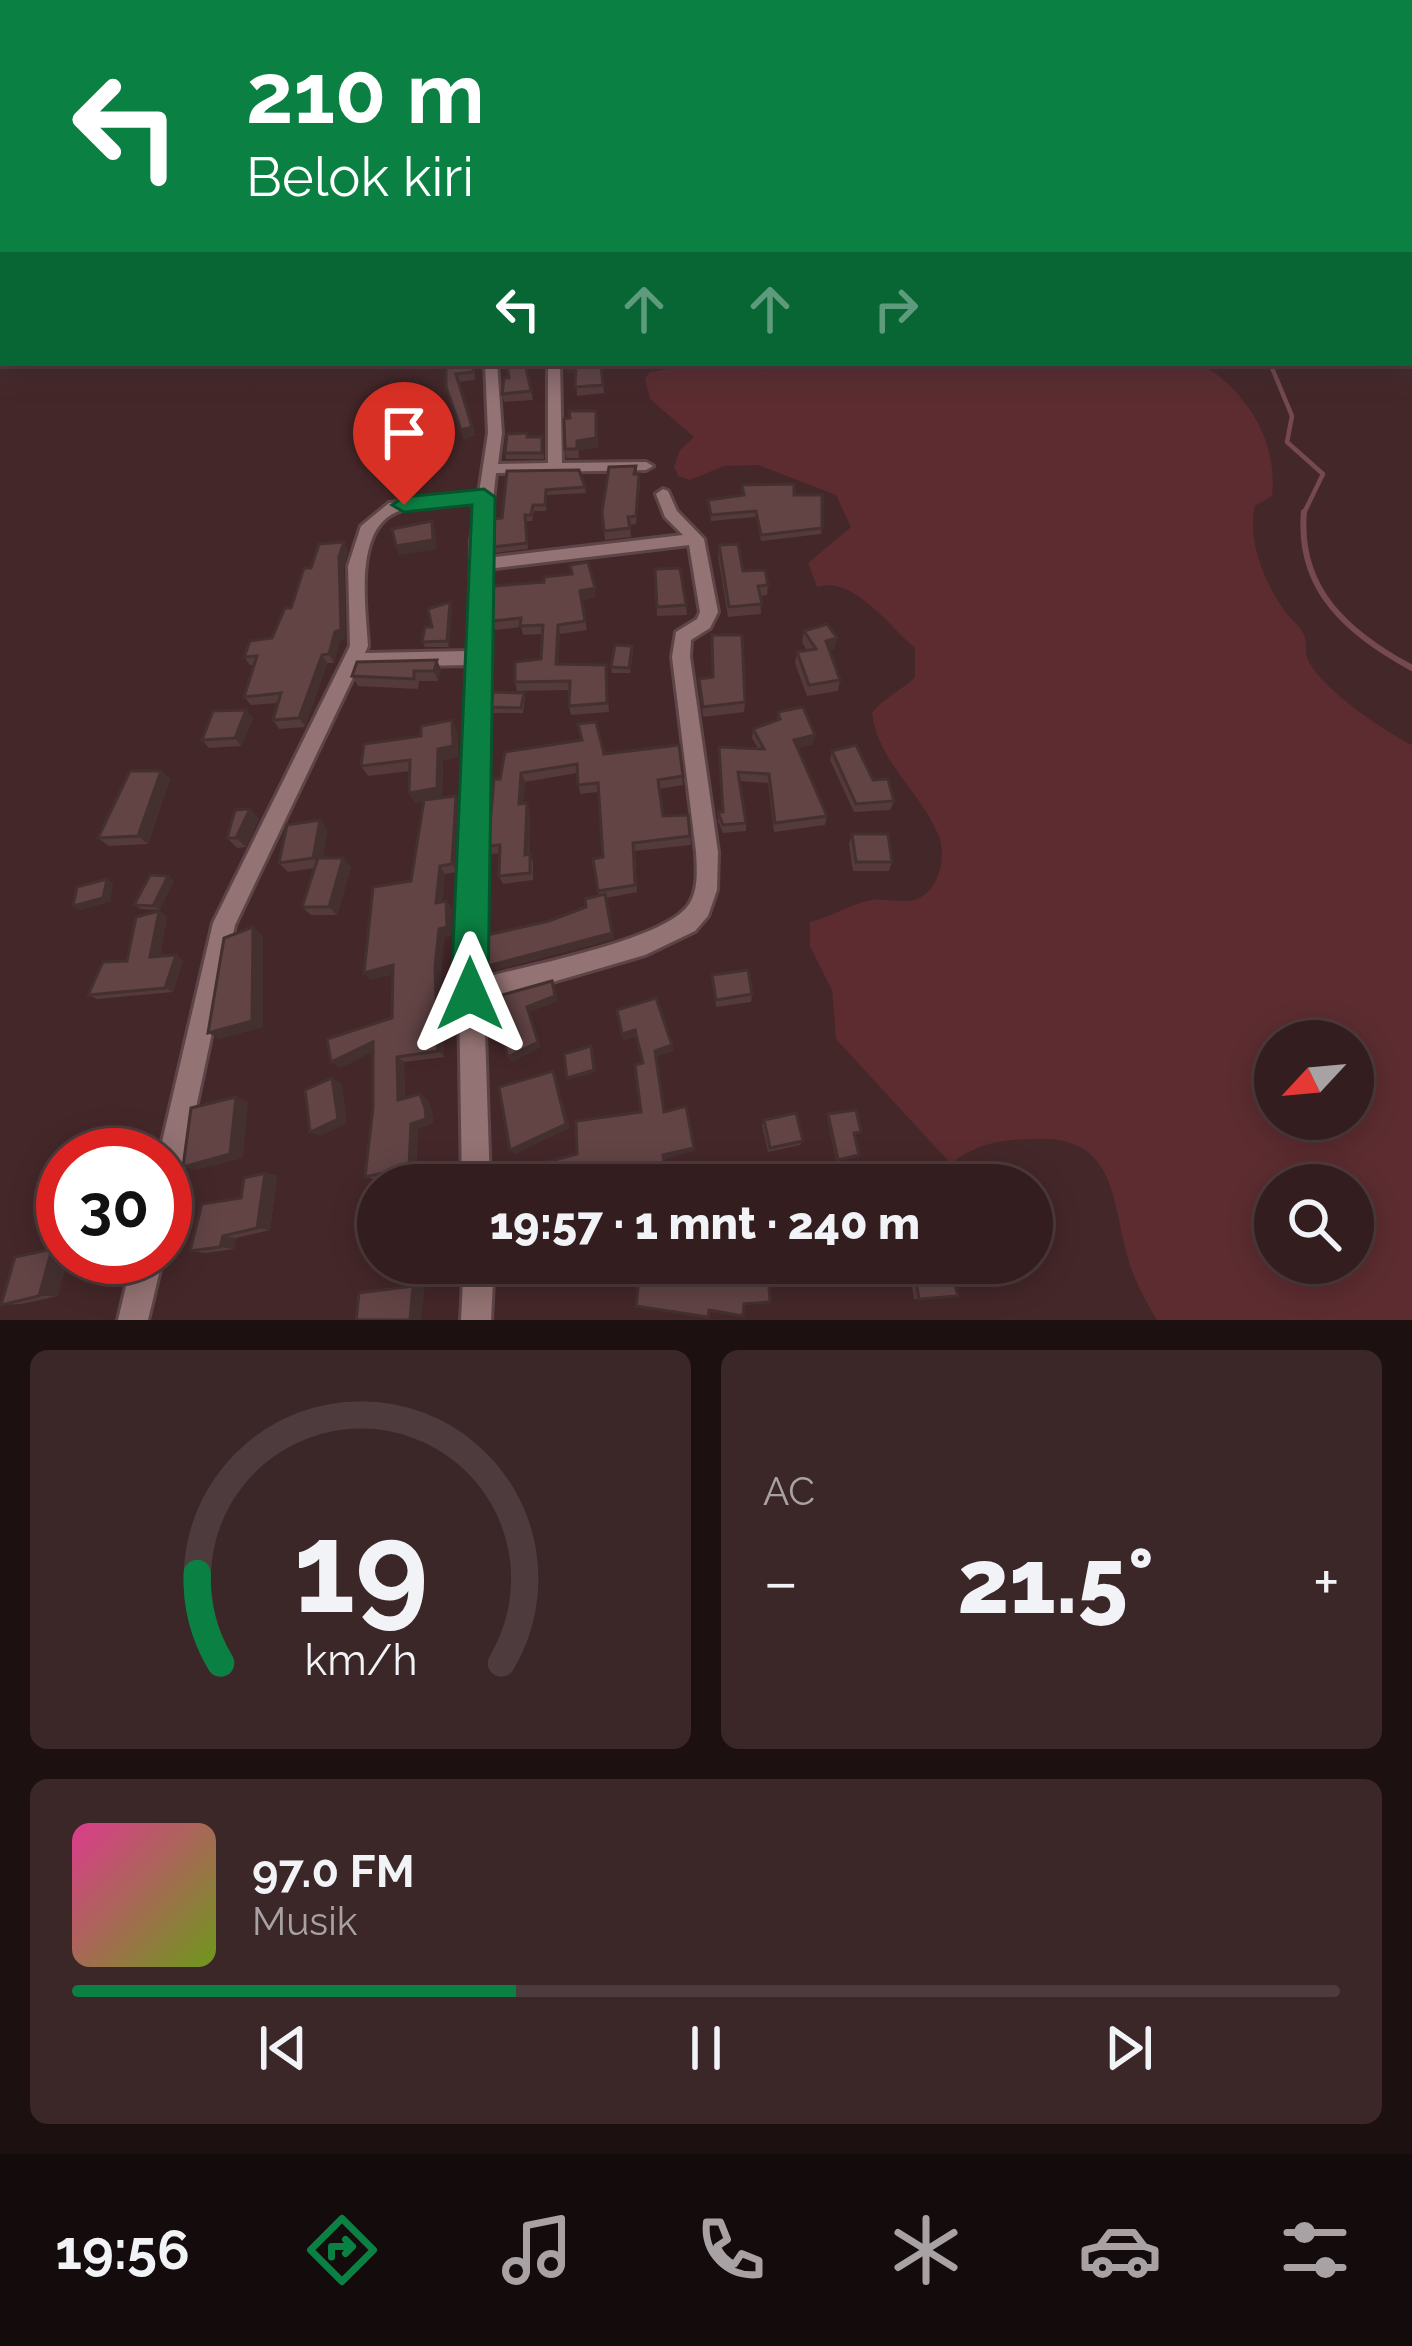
<!DOCTYPE html>
<html lang="id">
<meta charset="utf-8">
<style>
:root{--surface:#331d1f;--page:#3b2628;--text:#f1f3f6;--muted:#a9a2a4;--line:#4e3b3d;--accent:#0b8043}
body{margin:0;font-family:Raleway,sans-serif;background:var(--page);color:var(--text);height:100vh;display:flex;flex-direction:column;font-size:45px;white-space:nowrap}
*{box-sizing:border-box;margin:0}
p{font-size:39px;color:var(--muted)}
.icon{flex:none;width:66px;height:66px;fill:none;stroke:currentColor;stroke-width:2;stroke-linecap:round;stroke-linejoin:round}
.map{position:relative;height:1320px;overflow:hidden}
.side{display:flex;flex-direction:column;gap:30px;padding:30px;background:#1c1011;flex:1}
.side>*{flex:none}
.banner{position:absolute;left:0px;top:0px;width:1413px;height:366px;box-shadow:0 6px 30px #0003,0 0 0 3px var(--line);background:#0b8043;color:#fff;overflow:hidden}
.needle{width:78px;rotate:244deg}
.controls{position:absolute;left:1254px;top:1020px;display:grid;gap:24px}
.controls a{display:grid;place-items:center;width:120px;height:120px;border-radius:50%;background:var(--surface);box-shadow:0 6px 30px #0003,0 0 0 3px var(--line);font-size:60px}
.speed{position:absolute;left:36px;top:1128px;display:flex;gap:24px;font-size:60px;font-weight:700;text-align:center}
.speed>*{display:grid;place-content:center;width:156px;height:156px;border-radius:50%;background:var(--surface);box-shadow:0 6px 30px #0003,0 0 0 3px var(--line);line-height:1}
.speed .limit{border:18px solid #d22;background:#fff;color:#111}
.pin{position:absolute;display:grid;place-items:center;width:102px;height:102px;color:#fff;margin:-123px -51px;border-radius:50% 50% 50% 0;rotate:-45deg;box-shadow:0 0 12px #0007}
.pin .icon{rotate:45deg}
.me{position:absolute;width:132px;margin:-66px;rotate:0deg;stroke-linejoin:round;filter:drop-shadow(0 0 9px #0008)}
.turn{display:flex;align-items:center;gap:42px;height:252px;padding:0 48px;font-size:54px}
.turn .icon{width:156px;height:156px;stroke-width:2.5}
.turn b{display:block;font-size:84px;line-height:102px}
.lanes{display:flex;align-items:center;height:114px;padding:0 48px;background:#0003;justify-content:center;gap:60px;direction:ltr}
.lanes .off{opacity:.35}
.big{font-size:90px;font-weight:800;line-height:1.1}
.side .card{flex:1;display:flex;flex-direction:column;justify-content:center;gap:18px;min-width:0;padding:0 42px;border-radius:18px;background:var(--page)}
.side .dial{align-items:center;gap:0}
.dial svg{height:312px;overflow:visible;fill:none;stroke:var(--line);stroke-width:7;stroke-linecap:round;text-anchor:middle}
.dial text{fill:var(--text);stroke:none}
.song{display:flex;align-items:center;gap:36px}
.cover{width:144px;height:144px;border-radius:18px;background:linear-gradient(135deg,hsl(330 70% 55%),hsl(80 70% 35%))}
.played{height:12px;border-radius:6px;background:linear-gradient(90deg,var(--accent) 35%,var(--line) 35%)}
.keys{display:flex;justify-content:space-around;direction:ltr}
.heat{display:flex;justify-content:space-between;align-items:center;font-size:66px;direction:ltr}
.side .tiles{flex:1;display:grid;gap:30px;grid-template-columns:1fr 1fr}
.card:last-child{grid-column:span 2}
.trip{position:absolute;left:357px;top:1164px;width:696px;height:120px;border-radius:60px;background:var(--surface);box-shadow:0 6px 30px #0003,0 0 0 3px var(--line);font-weight:800;line-height:120px;text-align:center}
.tabs{display:flex;height:192px;justify-content:space-around;align-items:center;background:#140c0c;color:var(--muted)}
.tabs .icon{width:84px;height:84px}
.tabs .on{color:var(--accent)}
.tabs b{font-size:54px;color:var(--text)}
.map>svg:first-child{display:block}
.green{fill:#5c2c30;fill-rule:evenodd}
.lines{fill:none;stroke-linecap:round;stroke-linejoin:round}
.stream-far1{stroke:#764950;stroke-width:4.5}
.stream{stroke:#764950;stroke-width:6}
.minor-casing{stroke:#5d4547;stroke-width:6}
.minor{fill:#947374;fill-rule:evenodd}
.wall{fill:#543a3b}
.shaded-wall{fill:#453030}
.building{fill:#624445;stroke:#453030;stroke-width:3}
.route{fill:#0b8043;stroke:#07532c;stroke-width:3}
</style>
<div class="map">
<svg width="1412" height="1320" viewBox="0 0 1412 1320">
<rect width="100%" height="100%" fill="#442729"/>
<!-- green -->
<path class="green" d="M702,363h498c48,29 78,78 72,133l-17,10c-8,37 10,77 31,107 5,6 15,14 18,22 4,8 0,19 5,27 17,30 72,67 103,83v575h-255c-13,-22 -25,-44 -31,-69 -15,-63 -15,-117 -96,-112 -31,1 -54,5 -79,25l-115,-125 -4,-49 -22,-44v-24c21,-5 40,-18 61,-22 15,-2 33,4 46,-1 23,-9 30,-45 21,-65 -18,-43 -60,-72 -66,-121 11,-15 29,-22 43,-36v-29c-26,-22 -62,-73 -98,-61l-9,-24 43,-36 -15,-32 -78,-30 -34,1 -34,14 -12,-4 -4,-9 6,-17 14,-13 -44,-38 -5,-21 5,-6zM1275,1041h78v78h-78zM1275,1185h78v78h-78z"/>
<g class="lines">
<!-- stream-far1 -->
<polyline class="stream-far1" points="1270,363 1292,416 1287,442 1323,474 1303,515"/>
<!-- stream -->
<path class="stream" d="M1304,512c-7,78 45,122 108,156"/>
<!-- minor casing -->
<g class="minor-casing">
<g id="minor">
<polygon points="1410,214 1412,214 1412,218 1410,217"/>
<path d="M485,363h12l5,70 -4,31 50,-1v-100h12l2,100 84,-1 7,4 -7,4 -150,3 -9,85 196,-23 -18,-18 -9,-23 7,-5 5,2 9,20 27,28 14,73 -8,16 -19,12 -1,17 28,195 -1,38 -9,26 -13,15 -50,24 -161,47 6,183h-28l-4,-255 11,-144 1,-121 -112,2 -123,258 -56,262 -4,10 -10,4v-46h-6l54,-232 137,-277 -2,-80 13,-40 28,-23 90,-10 9,-60zM477,503l-6,38 -1,110 -105,2 3,-7c-2,-39 -16,-122 34,-136 23,-6 51,-5 75,-7zM689,545l11,67 -3,7 -21,13 -4,25 24,195c1,18 3,40 -9,55 -28,34 -158,58 -204,71l-1,-48 7,-144 -2,-217z"/>
<polygon points="133,1257 163,1257 148,1320 118,1320"/>
<polygon points="464,1263 494,1263 491,1320 461,1320"/>
</g>
</g>
<!-- minor -->
<use href="#minor" class="minor"/>
</g>
<!-- wall -->
<g class="wall">
<polygon points="446,363 474,363 475,380 458,382 475,435 464,439 446,387"/>
<polygon points="507,363 538,363 526,368 533,400 504,402 502,394 509,378"/>
<polygon points="566,363 601,363 604,393 577,396 576,372 568,373"/>
<polygon points="596,411 598,447 579,450 579,458 566,458 565,449"/>
<polygon points="542,437 544,459 506,459 505,453"/>
<polygon points="393,442 418,455 417,478 398,480 396,474 397,465 374,470 371,464"/>
<polygon points="636,466 640,483 636,524 630,525 631,537 605,540 602,512"/>
<polygon points="507,471 585,487 586,493 547,495 546,511 534,511 532,521 526,521 528,549 494,553 492,547 502,518"/>
<polygon points="742,485 794,495 822,528 821,534 761,541 756,517 711,521 708,500 743,495"/>
<polygon points="719,545 743,571 768,585 767,595 760,596 761,614 728,617 718,556"/>
<polygon points="348,551 344,566 345,639 340,640 334,663 327,663 305,727 279,729 273,720 278,703 251,705 244,697 254,665 250,665 244,657 272,638 291,608 311,568"/>
<polygon points="655,569 686,605 687,615 657,616"/>
<polygon points="493,586 596,597 582,600 587,630 560,634 558,664 606,665 609,712 571,715 569,706 570,690 517,691 515,682 541,659 543,634 523,635 521,627 495,630 492,621"/>
<polygon points="452,608 449,647 425,647 422,642 432,627"/>
<polygon points="804,631 837,638 834,649 829,651 840,680 838,691 807,696 795,663 797,652 807,651 802,642"/>
<polygon points="633,652 630,673 612,673 611,667"/>
<polygon points="437,660 441,670 438,681 419,681 418,689 358,686 352,676"/>
<polygon points="699,679 745,702 744,712 703,717"/>
<polygon points="524,693 525,698 523,713 493,713 491,707"/>
<polygon points="246,710 253,718 241,746 209,748 202,740"/>
<polygon points="778,712 813,744 797,748 827,816 825,825 774,832 768,783 739,781 746,823 746,831 723,833 718,821 718,812 722,812 719,756 758,748 752,738 753,729 777,720"/>
<polygon points="457,731 458,757 443,760 442,797 461,805 457,872 445,874 442,902 446,901 452,909 452,935 444,937 441,974 444,1057 404,1062 405,1098 420,1094 427,1099 432,1112 433,1123 418,1128 416,1170 373,1179 365,1177 373,1107 373,1051 340,1068 392,1018 393,974 371,980 411,881 424,801 415,803 409,793 410,771 368,776 361,766"/>
<polygon points="679,745 683,785 659,789 663,816 688,815 691,845 635,851 637,892 606,898 614,939 487,972 484,967 549,921 586,907 599,896 593,859 603,857 598,792 580,794 577,773 525,782 523,804 527,803 530,812 529,854 533,862 533,880 503,884 499,876 500,853 492,854 488,846 494,779 604,754"/>
<polygon points="832,751 873,780 894,801 890,810 854,812 830,760"/>
<polygon points="161,771 170,779 148,844 109,846 98,838"/>
<polygon points="250,809 259,819 246,847 237,848 227,838"/>
<polygon points="320,820 327,830 323,858 351,867 337,915 311,915 302,907 314,868 288,872 279,863"/>
<polygon points="852,834 892,862 889,871 853,871 849,844"/>
<polygon points="174,880 159,910 141,909 134,905"/>
<polygon points="159,911 167,917 160,956 183,960 173,992 97,999 88,995 127,961"/>
<polygon points="712,975 752,994 751,1002 716,1007"/>
<polygon points="617,1010 672,1045 673,1051 656,1056 664,1112 694,1151 664,1159 665,1166 619,1177 619,1185 512,1185 577,1154 641,1112 643,1063 636,1036 624,1040"/>
<polygon points="828,1114 861,1132 854,1135 859,1155 857,1157 836,1161 827,1116"/>
<polygon points="764,1120 803,1141 800,1145 768,1152 762,1125"/>
<polygon points="265,1173 277,1176 270,1230 236,1238 234,1249 205,1253 190,1251"/>
<polygon points="52,1249 63,1250 58,1296 21,1304 1,1305"/>
<polygon points="908,1263 949,1263 958,1296 914,1299"/>
</g>
<!-- shaded-wall -->
<g class="shaded-wall">
<polygon points="576,363 578,372 568,373 567,364"/>
<polygon points="596,411 598,447 579,450 579,458 577,441"/>
<polygon points="472,427 475,435 464,439 461,430"/>
<polygon points="397,459 399,465 374,470 371,464"/>
<polygon points="432,521 435,530 437,549 399,555 396,546"/>
<polygon points="344,542 348,551 344,566 345,639 340,640 334,663 329,654 339,557"/>
<polygon points="595,588 596,597 582,600 580,591"/>
<polygon points="450,602 452,608 449,647 447,641"/>
<polygon points="558,625 560,634 558,672 556,664"/>
<polygon points="837,638 834,649 823,653 826,641"/>
<polygon points="322,655 327,663 305,727 299,718"/>
<polygon points="437,660 441,670 438,681 434,671"/>
<polygon points="246,710 253,718 241,746 235,738"/>
<polygon points="452,720 457,731 458,757 443,760 442,798 415,803 409,793 438,749"/>
<polygon points="815,735 813,744 792,749 794,740"/>
<polygon points="161,771 170,779 148,844 138,836"/>
<polygon points="521,773 525,782 522,813 519,804"/>
<polygon points="456,796 461,805 457,872 452,864"/>
<polygon points="527,803 530,812 528,863 525,855"/>
<polygon points="250,809 259,819 246,847 236,838"/>
<polygon points="320,820 327,830 322,867 313,858"/>
<polygon points="343,858 351,867 337,915 329,907"/>
<polygon points="440,866 445,874 441,911 436,903"/>
<polygon points="168,876 174,880 159,910 153,906"/>
<polygon points="107,879 113,883 110,902 80,910 73,906"/>
<polygon points="605,894 614,939 487,972 484,967"/>
<polygon points="446,901 452,909 452,935 444,937 441,974 444,1057 438,1051 435,967 439,929"/>
<polygon points="159,911 167,917 159,962 150,957"/>
<polygon points="253,927 263,935 263,1027 220,1039 208,1033"/>
<polygon points="176,955 183,960 173,992 165,988"/>
<polygon points="393,965 399,972 371,980 364,973"/>
<polygon points="552,981 558,1001 530,1012 541,1047 512,1062 508,1057 527,1007"/>
<polygon points="635,1030 636,1036 624,1040 622,1034"/>
<polygon points="373,1042 380,1048 340,1068 331,1062"/>
<polygon points="672,1045 673,1051 656,1056 655,1051"/>
<polygon points="591,1046 596,1072 568,1080 567,1078"/>
<polygon points="397,1057 404,1062 405,1105 398,1100"/>
<polygon points="553,1071 556,1077 570,1128 515,1154 510,1150"/>
<polygon points="332,1078 342,1084 347,1123 320,1136 310,1132"/>
<polygon points="420,1094 427,1099 432,1112 433,1123 418,1128 416,1170 409,1167 411,1124"/>
<polygon points="236,1097 248,1102 243,1158 197,1170 183,1167"/>
<polygon points="694,1148 694,1151 664,1159 663,1155"/>
<polygon points="265,1173 277,1176 270,1230 257,1228"/>
<polygon points="223,1236 236,1238 234,1249 220,1247"/>
<polygon points="52,1249 63,1250 63,1257 69,1257 58,1296 39,1296"/>
<polygon points="413,1286 425,1286 421,1320 410,1320"/>
</g>
<!-- building -->
<g class="building">
<polygon points="446,363 473,363 473,372 456,374 472,427 461,430 446,387"/>
<polygon points="507,363 525,363 531,391 502,394 504,378 509,378"/>
<polygon points="567,363 601,363 603,385 575,387 576,363"/>
<polygon points="569,411 596,411 596,438 577,441 577,449 565,449 564,419 570,418"/>
<polygon points="527,433 527,437 542,437 542,453 505,453 507,434"/>
<polygon points="391,434 391,442 408,438 416,449 415,472 396,474 397,459 371,464 368,440"/>
<polygon points="636,466 634,474 639,474 636,516 628,517 630,528 604,531 602,512 609,467"/>
<polygon points="579,470 585,487 546,490 545,505 533,505 531,515 525,515 527,543 492,547 493,519 502,518 507,471"/>
<polygon points="794,484 794,495 822,495 822,528 761,535 756,511 711,515 708,500 744,495 742,485"/>
<polygon points="432,521 433,540 396,546 392,529"/>
<polygon points="344,542 339,557 341,630 335,632 329,654 322,655 299,718 273,720 281,693 244,697 257,656 244,657 250,641 272,638 285,608 291,608 304,568 311,568 319,544"/>
<polygon points="738,544 743,571 765,570 768,585 758,586 762,604 729,607 719,545"/>
<polygon points="588,562 595,588 580,591 585,621 558,625 556,664 606,665 607,703 569,706 570,681 515,682 515,662 541,659 543,625 520,626 521,618 492,621 493,586 544,582 544,577 572,574 570,565"/>
<polygon points="680,568 686,605 657,607 655,569"/>
<polygon points="450,602 447,641 422,642 425,627 432,627 428,609"/>
<polygon points="827,624 837,638 826,641 840,680 809,685 797,652 816,649 804,631"/>
<polygon points="712,635 742,635 745,702 703,707 699,679 713,677"/>
<polygon points="615,645 632,646 629,668 611,667"/>
<polygon points="437,660 434,671 414,671 414,679 352,676 357,662"/>
<polygon points="493,692 524,693 521,708 491,707"/>
<polygon points="803,707 815,735 794,740 827,816 775,823 769,774 738,772 746,823 723,825 718,812 723,812 719,747 764,749 753,729 780,719 778,712"/>
<polygon points="246,710 235,738 202,740 213,711"/>
<polygon points="452,720 453,746 438,749 437,788 409,793 410,760 361,766 364,744 421,736 421,726"/>
<polygon points="596,722 604,754 679,745 683,776 658,780 663,816 688,815 690,836 633,843 635,885 598,891 593,859 603,857 598,783 578,785 577,764 521,773 519,804 527,803 525,855 530,854 530,873 499,876 500,845 488,846 494,779 500,779 505,752 582,740 578,724"/>
<polygon points="856,745 873,780 888,779 894,801 856,804 832,751"/>
<polygon points="130,771 161,771 138,836 98,838"/>
<polygon points="456,796 452,864 440,866 436,903 446,901 447,927 439,929 435,967 438,1051 397,1057 398,1100 420,1094 425,1108 426,1119 411,1124 409,1167 365,1177 373,1107 373,1042 331,1062 327,1039 392,1018 393,965 364,973 373,887 411,881 424,800"/>
<polygon points="250,809 236,838 227,838 235,810"/>
<polygon points="320,820 313,858 279,863 287,825"/>
<polygon points="852,834 888,834 892,862 856,862"/>
<polygon points="318,858 343,858 329,907 302,907"/>
<polygon points="150,875 168,876 153,906 134,905"/>
<polygon points="107,879 103,898 73,906 77,887"/>
<polygon points="605,894 612,933 484,967 483,936 549,921 586,907 585,899"/>
<polygon points="159,911 150,957 176,955 165,988 88,995 103,962 127,961 136,917"/>
<polygon points="253,927 252,1021 208,1033 224,938"/>
<polygon points="748,970 752,994 716,1000 712,975"/>
<polygon points="552,981 555,996 527,1007 538,1042 508,1057 499,1027 509,1023 502,995"/>
<polygon points="656,998 672,1045 655,1051 664,1112 686,1106 694,1148 663,1155 664,1163 617,1174 617,1184 512,1185 513,1171 577,1154 576,1121 641,1112 635,1065 643,1063 635,1030 622,1034 617,1010"/>
<polygon points="591,1046 594,1070 567,1078 564,1054"/>
<polygon points="553,1071 566,1124 510,1150 499,1087"/>
<polygon points="332,1078 338,1119 310,1132 305,1090"/>
<polygon points="236,1097 230,1154 183,1167 191,1108"/>
<polygon points="856,1110 861,1132 854,1133 859,1155 838,1160 828,1114"/>
<polygon points="796,1113 803,1141 770,1148 764,1120"/>
<polygon points="265,1173 257,1228 223,1236 220,1247 190,1251 202,1204 241,1198 244,1178"/>
<polygon points="52,1249 39,1296 1,1305 15,1257"/>
<polygon points="641,1263 747,1263 747,1272 768,1271 770,1302 744,1304 743,1316 709,1310 708,1317 636,1306"/>
<polygon points="913,1263 949,1263 958,1296 919,1299"/>
<polygon points="413,1286 410,1320 356,1320 359,1293"/>
</g>
<!-- sky -->
<linearGradient id="sky" x2="0" y2="1"><stop stop-color="#251517"/><stop offset="0.54" stop-color="#564754"/><stop offset="1" stop-color="#564754" stop-opacity="0"/></linearGradient>
<rect width="1412" height="399" fill="url(#sky)"/>
<!-- route -->
<polygon class="route" points="484,489 495,497 488,994 483,1007 470,1012 457,1007 451,994 472,505 404,512 392,505 404,497"/>
</svg>
<div class="controls">
<a><svg class="needle" viewBox="-14 -14 28 28"><path d="M0-13l5 13h-10z" fill="#e53935"/><path d="M0 13l5-13h-10z" fill="#a9a2a4"/></svg></a>
<a><svg class="icon" aria-label="search" viewBox="0 0 24 24"><circle cx="10" cy="10" r="6"/><path d="M15 15l6 6"/></svg></a>
</div>
<div class="speed"><div class="limit">30</div></div>
<div class="pin" style="left:404px;top:505px;background:#d93025"><svg class="icon" aria-label="arrive" viewBox="0 0 24 24"><path d="M6 21V4h12l-3 4 3 4H6"/></svg></div>
<svg class="me" style="left:470px;top:994px" viewBox="-20 -20 40 40"><path d="M0-17L14 15 0 8-14 15z" fill="#0b8043" stroke="#fff" stroke-width="4"/></svg>
<div class="trip">19:57 · 1 mnt · 240 m</div>
<div class="banner">
<div class="turn"><svg class="icon" aria-label="left" viewBox="0 0 24 24"><path d="M17 20v-9H6M10 6l-5 5 5 5"/></svg><div><b>210 m</b>Belok kiri</div></div>
<div class="lanes"><svg class="icon" aria-label="left" viewBox="0 0 24 24"><path d="M17 20v-9H6M10 6l-5 5 5 5"/></svg><svg class="icon off" aria-label="ahead" viewBox="0 0 24 24"><path d="M12 20V5M6 11l6-6 6 6"/></svg><svg class="icon off" aria-label="ahead" viewBox="0 0 24 24"><path d="M12 20V5M6 11l6-6 6 6"/></svg><svg class="icon off" aria-label="right" viewBox="0 0 24 24"><path d="M7 20v-9h11M14 6l5 5-5 5"/></svg></div>
</div>
</div>
<section class="side">
<div class="tiles">
<div class="card dial"><svg viewBox="0 0 100 80">
<path d="M14 69A42 42 0 1 1 86 69"/>
<path d="M14 69A42 42 0 0 1 8 46" stroke="#0b8043"/>
<text x="50" y="56" font-size="32" font-weight="700">19</text>
<text x="50" y="72" font-size="11">km/h</text>
</svg></div>
<div class="card"><p>AC</p>
<div class="heat"><a>−</a><b class="big">21.5°</b><a>+</a></div>
</div>
<div class="card">
<div class="song"><i class="cover"></i><div><b>97.0 FM</b><p>Musik</p></div></div>
<div class="played"></div>
<div class="keys"><svg class="icon" aria-label="previous" viewBox="0 0 24 24"><path d="M18 5L8 12l10 7zM5 5v14"/></svg><svg class="icon" aria-label="pause" viewBox="0 0 24 24"><path d="M8 5v14M16 5v14"/></svg><svg class="icon" aria-label="next" viewBox="0 0 24 24"><path d="M6 5l10 7-10 7zM19 5v14"/></svg></div>
</div>
</div>
</section>
<nav class="tabs">
<b>19:56</b>
<svg class="icon on" aria-label="directions" viewBox="0 0 24 24"><path d="M12 3l9 9-9 9-9-9zM9 14v-3h6M13 9l2 2-2 2"/></svg>
<svg class="icon" aria-label="music" viewBox="0 0 24 24"><path d="M9 18V5l10-2v13"/><circle cx="6" cy="18" r="3"/><circle cx="16" cy="16" r="3"/></svg>
<svg class="icon" aria-label="phone" viewBox="0 0 24 24"><path d="M5 4h4l2 5-3 2q2 4 5 5l2-3 5 2v4C11 20 4 13 5 4z"/></svg>
<svg class="icon" aria-label="climate" viewBox="0 0 24 24"><path d="M12 3v18M4 7l16 10M4 17L20 7"/></svg>
<svg class="icon" aria-label="car" viewBox="0 0 24 24"><path d="M5 17H2v-5l4-1 3-4h7l3 4 3 1v5h-3M9 17h6M6 11h13"/><circle cx="7" cy="17" r="2"/><circle cx="17" cy="17" r="2"/></svg>
<svg class="icon" aria-label="filters" viewBox="0 0 24 24"><path d="M4 7h16M4 17h16"/><circle cx="9" cy="7" r="2"/><circle cx="15" cy="17" r="2"/></svg>
</nav>
